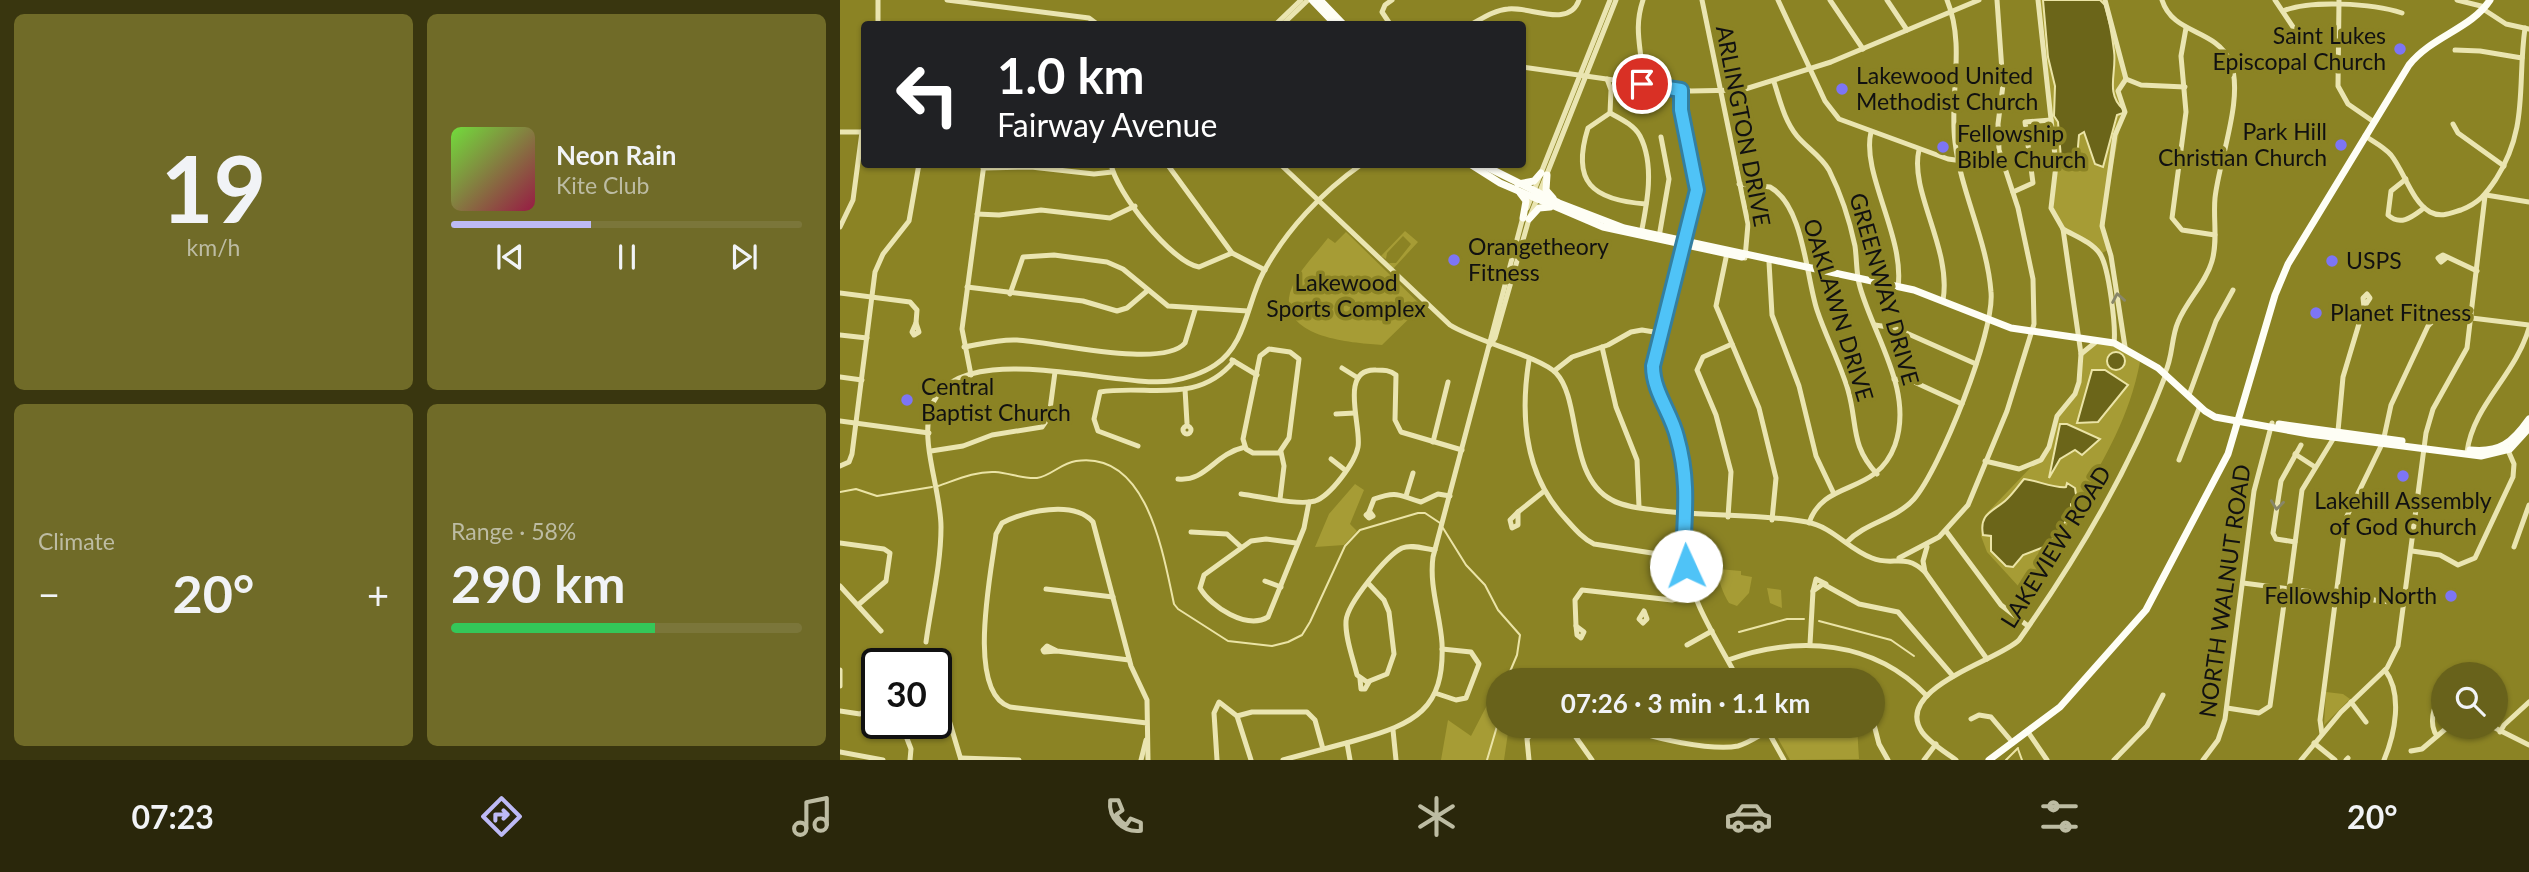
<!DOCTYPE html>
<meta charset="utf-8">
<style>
:root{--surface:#68621b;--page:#706b28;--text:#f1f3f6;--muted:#bdbca3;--line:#7b763a;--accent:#bdbaf6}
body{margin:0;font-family:Lato,sans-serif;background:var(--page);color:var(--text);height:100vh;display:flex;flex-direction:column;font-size:26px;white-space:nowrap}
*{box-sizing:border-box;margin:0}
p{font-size:23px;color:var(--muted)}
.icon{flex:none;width:38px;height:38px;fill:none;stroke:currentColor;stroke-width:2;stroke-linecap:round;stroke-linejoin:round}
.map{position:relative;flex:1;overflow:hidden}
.panel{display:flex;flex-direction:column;gap:14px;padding:14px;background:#39360f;width:840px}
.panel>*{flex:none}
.guide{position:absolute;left:21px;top:21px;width:665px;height:147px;border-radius:7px;box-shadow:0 2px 5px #0004;background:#202124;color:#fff;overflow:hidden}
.fabs{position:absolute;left:1591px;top:662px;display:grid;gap:14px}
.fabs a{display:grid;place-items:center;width:77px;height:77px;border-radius:50%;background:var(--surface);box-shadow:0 2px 5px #0004;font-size:35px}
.speed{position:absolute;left:21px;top:648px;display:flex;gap:14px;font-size:35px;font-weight:700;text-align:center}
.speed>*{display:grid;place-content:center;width:91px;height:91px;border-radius:50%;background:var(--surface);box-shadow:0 2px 5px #0004;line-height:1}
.speed .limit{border:4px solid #111;border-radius:10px;background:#fff;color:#111}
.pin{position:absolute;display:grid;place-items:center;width:60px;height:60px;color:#fff;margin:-30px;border:4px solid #fff;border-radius:50%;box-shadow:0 2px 7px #0007}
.me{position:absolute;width:77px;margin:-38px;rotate:358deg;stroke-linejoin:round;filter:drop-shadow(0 0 5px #0008)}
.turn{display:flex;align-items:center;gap:24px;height:147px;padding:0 21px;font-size:32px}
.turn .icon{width:91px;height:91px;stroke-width:2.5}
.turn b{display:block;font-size:49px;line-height:60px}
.big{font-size:52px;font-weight:700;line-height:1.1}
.panel .card{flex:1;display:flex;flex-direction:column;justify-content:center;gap:10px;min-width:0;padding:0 24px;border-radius:10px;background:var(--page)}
.panel .dial{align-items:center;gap:0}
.dial b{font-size:91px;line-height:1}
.song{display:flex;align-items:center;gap:21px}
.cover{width:84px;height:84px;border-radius:10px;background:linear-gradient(135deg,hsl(100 70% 55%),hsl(340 70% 35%))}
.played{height:7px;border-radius:4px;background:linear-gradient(90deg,var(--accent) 40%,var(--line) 40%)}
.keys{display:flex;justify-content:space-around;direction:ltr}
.heat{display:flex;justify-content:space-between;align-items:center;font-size:38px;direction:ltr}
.charge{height:10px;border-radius:5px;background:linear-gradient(90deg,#34c759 58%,var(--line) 0)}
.panel .tiles{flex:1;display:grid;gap:14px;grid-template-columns:repeat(2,1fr)}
.trip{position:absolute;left:646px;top:668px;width:399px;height:70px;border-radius:35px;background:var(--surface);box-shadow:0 2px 5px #0004;font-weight:700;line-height:70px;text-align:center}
.menu{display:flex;height:112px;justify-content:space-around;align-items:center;background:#2a270b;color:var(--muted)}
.menu .icon{width:49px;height:49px}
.menu .current{color:var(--accent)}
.menu b{font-size:32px;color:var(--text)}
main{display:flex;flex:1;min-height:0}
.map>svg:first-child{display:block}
.green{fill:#a69c35}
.water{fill:#6b6519;stroke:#ebe4a6;stroke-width:2}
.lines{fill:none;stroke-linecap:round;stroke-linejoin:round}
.stream{stroke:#ebe4a6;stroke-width:2}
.minor{stroke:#eae5b1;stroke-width:5}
.major{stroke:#fefef5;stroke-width:7}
.oneway{stroke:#888669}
.route-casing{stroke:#337fa1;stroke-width:18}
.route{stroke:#4fc3f7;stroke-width:12}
.poi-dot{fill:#7d75f5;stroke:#8b8324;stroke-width:2.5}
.labels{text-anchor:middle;stroke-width:7;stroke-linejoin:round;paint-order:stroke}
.poi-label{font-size:23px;fill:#111;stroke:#8b8324;text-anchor:start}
.street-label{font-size:23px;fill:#111;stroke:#8b8324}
.park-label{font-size:23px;fill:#111;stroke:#8b8324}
</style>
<main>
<section class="panel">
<div class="tiles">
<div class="card dial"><b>19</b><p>km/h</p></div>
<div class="card">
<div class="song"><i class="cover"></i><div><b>Neon Rain</b><p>Kite Club</p></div></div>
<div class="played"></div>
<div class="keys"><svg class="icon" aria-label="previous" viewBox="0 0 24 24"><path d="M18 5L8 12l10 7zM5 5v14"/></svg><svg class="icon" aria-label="pause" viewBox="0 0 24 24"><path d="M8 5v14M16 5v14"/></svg><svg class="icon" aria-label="next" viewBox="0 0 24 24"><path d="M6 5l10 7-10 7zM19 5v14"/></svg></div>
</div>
<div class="card"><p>Climate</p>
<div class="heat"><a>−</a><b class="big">20°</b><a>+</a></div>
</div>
<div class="card"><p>Range · 58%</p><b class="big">290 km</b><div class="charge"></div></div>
</div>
</section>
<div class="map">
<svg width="1689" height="760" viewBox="0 0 1689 760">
<rect width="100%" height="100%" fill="#8b8324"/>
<!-- green -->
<g class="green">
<path d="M1197,0h68l21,79 -7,9c10,53 -24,107 -11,162l-8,4 -37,-25 -10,-13 3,-47z"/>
<polygon points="565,231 578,242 553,269 549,263 556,263 571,244 563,236 547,253 546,259 541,256"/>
<path d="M506,232l76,74 -40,39c-27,-2 -97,-6 -93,-47 2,-20 27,-44 39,-60l7,5z"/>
<path d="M1257,340l28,7 15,15c-11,56 -34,93 -61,141 -18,31 -34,64 -49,96l-43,-47 -6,-16 4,-21 48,-50 12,-8 12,-41 21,-30 4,-33z"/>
<polygon points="515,484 524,490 510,524 517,531 504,545 475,547 489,514"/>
<path d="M878,569l23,2v4l11,2 -3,16 -12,13 -8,-3c-6,-10 -11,-22 -11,-34z"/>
<polygon points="927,588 941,590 942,608 930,603"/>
<polygon points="62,655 60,663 37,663 37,690 27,690 21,656"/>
<polygon points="658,684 658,726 669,726 664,760 601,760 608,720 631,736"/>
<polygon points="1486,692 1503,694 1510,699 1484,725"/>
<polygon points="931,726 1017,726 1019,759 950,760"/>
</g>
<!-- water -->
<g class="water">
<path d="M1203,0h57l5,5c4,14 7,29 9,46 3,21 -9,42 9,58v4l-6,2 -14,52 -8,-3 -11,-32 -5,3 -2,23h-16l-3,-36 -4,-6 1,-30 -7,-29z"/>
<circle cx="1276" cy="361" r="9"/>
<polygon points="1252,370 1265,370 1288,385 1258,422 1237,423"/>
<polygon points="1220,424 1227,424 1260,439 1242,455 1235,450 1220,459 1209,478"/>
<path d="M1184,479c11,1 33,10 42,8l1,-4 8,5 2,13 -6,3v9l-16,24 -11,10 -21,8 -10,12 -7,-1 -15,-15v-15l-8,-1c-4,-21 9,-23 22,-34 7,-6 13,-15 19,-22z"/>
</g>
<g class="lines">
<!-- stream -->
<g class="stream">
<path d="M98,486c18,-6 37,-15 57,-14 15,1 27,7 42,6 14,-2 24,-15 39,-17 71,-11 87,92 98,143l4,5 50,32 44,5 16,-4 14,-7 8,-13 35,-76 15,-16 58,-17h7l15,10"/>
<polyline points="0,492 16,489 37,496 92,487"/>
<polyline points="603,528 626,565 645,585 658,610 680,635 677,655 666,681"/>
<polyline points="979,621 1051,640 1074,656"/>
<polyline points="899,632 947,619 964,619"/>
<polyline points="1178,749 1182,760"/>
<polyline points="647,760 658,723"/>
<polyline points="1166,760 1178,748"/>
</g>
<!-- minor -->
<g class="minor">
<polyline points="38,0 38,24"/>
<polyline points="107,0 249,18 257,24"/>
<polyline points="862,0 908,224 905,258"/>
<polyline points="938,0 985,101 999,119 1108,159 1130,162 1161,157"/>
<polyline points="990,0 1023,49"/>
<polyline points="1047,0 1067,30"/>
<polyline points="1265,0 1286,79"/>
<path d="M1322,0c11,35 53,28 68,61 15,35 -11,99 -15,137 -2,20 3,43 -3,63 -6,22 -25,39 -34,61 -7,16 -5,35 -13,51"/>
<polyline points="1435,0 1459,36"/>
<polyline points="1499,0 1498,86 1508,104 1534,122"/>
<polyline points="1617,0 1645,7"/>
<polyline points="1643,9 1666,24 1689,29"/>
<path d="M1443,11c26,-11 89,-8 119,2"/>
<polyline points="436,24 461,0"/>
<polyline points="443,24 468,0"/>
<polyline points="550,24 542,12 545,5 552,0"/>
<path d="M632,24c11,-6 23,-14 36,-15 22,-3 61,20 71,-9"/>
<polyline points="1346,28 1341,56 1346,112 1332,218 1342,230 1375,235"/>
<polyline points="1615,50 1640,51 1682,58"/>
<polyline points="682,67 851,91 902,90 991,62 1139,0"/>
<path d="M767,79l4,11 -1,23c11,6 24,12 30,23 15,29 7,68 1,98"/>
<polyline points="1286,79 1301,85 1345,87"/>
<path d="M934,82c6,18 10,38 23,54 10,12 24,20 32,34 11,22 21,52 26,76 2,14 1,28 5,41 14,50 54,104 35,158 -19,52 -71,33 -86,78"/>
<path d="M802,84c2,-32 -10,-51 1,-84"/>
<path d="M841,90v20l16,80 -44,169c-4,33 21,65 29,97 9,36 -3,68 2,102 7,44 35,85 55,123"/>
<path d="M770,113l-22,15c-17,54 4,72 58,76"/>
<polyline points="1613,124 1618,133 1664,166"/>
<polyline points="0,132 24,132"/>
<path d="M1031,132c-10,41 34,105 27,155"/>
<path d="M1525,136c9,6 19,11 26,19 13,16 21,47 39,57 11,6 21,1 31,-2 18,-7 25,-16 35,-31 33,-52 21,-94 29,-151"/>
<path d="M1079,150c-10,41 33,99 24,150"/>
<path d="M271,164c5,28 60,98 88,103l33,-14"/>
<polyline points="327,164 392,253 425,270"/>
<path d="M440,164l170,161c25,16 91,32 106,48 26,27 11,104 56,127 12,7 29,8 42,10 50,7 103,3 153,12 26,5 41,27 65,36 21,9 32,-6 53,14"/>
<polyline points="143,168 191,167 254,174 272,172"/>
<path d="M1566,179l-15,12 -3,24c13,12 25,1 36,-7"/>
<path d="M899,184l31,3c34,19 36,90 47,123 9,27 23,53 31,80 10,35 2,55 29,84"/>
<polyline points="1173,192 1193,183 1185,122 1211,120"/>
<polyline points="1646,195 1689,202"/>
<polyline points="687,208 770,0"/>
<polyline points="137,214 159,215 201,210 270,218 295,206"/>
<polyline points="0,227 13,200 22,132"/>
<path d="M1223,229c12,7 29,13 37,25 9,13 16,73 14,89"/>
<polyline points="819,237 829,179 821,137"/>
<polyline points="887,253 876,306 919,408 936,478 932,520"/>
<polyline points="1606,258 1601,262 1598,258 1603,255 1637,271"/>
<polyline points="929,262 932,315 959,386 976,456 994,494"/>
<polyline points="127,287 243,301 277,311 287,308 307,291"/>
<polyline points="0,293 70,302 77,310 76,323"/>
<polyline points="170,294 183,257 214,255 267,262 283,269 328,306 408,311"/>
<polygon points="1527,294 1530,298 1524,307 1523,298"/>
<polygon points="76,323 79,332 74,335 72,332"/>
<polyline points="1035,325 1055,328 1136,364"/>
<polyline points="0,335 27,338"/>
<polyline points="650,345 655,338 689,219 776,0"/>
<path d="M124,347c17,-3 35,-8 53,-7 36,2 146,29 168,3l10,-33"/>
<polyline points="762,347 776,407 797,460 799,507"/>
<polyline points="1285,347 1271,256 1262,226 1275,135 1285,112 1278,91 1286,79"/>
<polygon points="429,349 450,352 459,359 449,438 439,453 413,453 406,449 403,439 420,356"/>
<polyline points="1241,354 1257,341"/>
<polyline points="392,360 417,375"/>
<path d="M689,360c-9,56 -4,115 36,158 9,10 17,20 29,26l90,14"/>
<polyline points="502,368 518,378"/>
<polyline points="714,371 732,357 768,345 791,332 802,330 820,333"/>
<polyline points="131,375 122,329 144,164"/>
<polyline points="0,377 22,380"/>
<polyline points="1054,379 1072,381 1122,404"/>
<polyline points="345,389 347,423"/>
<polyline points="1349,395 1376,321 1393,290"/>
<polyline points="496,414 515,413"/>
<polyline points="0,421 89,433"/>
<circle cx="347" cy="430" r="4"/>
<polyline points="593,442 608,382"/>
<path d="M298,446l-40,-15 -4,-12 6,-27c47,-8 97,14 134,-31"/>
<polyline points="91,451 123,446 152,435 202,427 209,417 215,372"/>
<path d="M1627,452c6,-47 48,-76 62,-124"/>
<polyline points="1455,454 1475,467"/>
<polyline points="491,459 505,470"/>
<polyline points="1339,460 1360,406"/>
<polyline points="1145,461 1179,469 1201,460 1209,447 1217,416 1235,394 1239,382 1241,354 1223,229 1211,208 1216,165 1198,0"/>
<polyline points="0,466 9,462 12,454 35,272 43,254 69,221 79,164"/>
<path d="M338,479c28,3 36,-25 67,-32"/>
<path d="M401,494c18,2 57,12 74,7 15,-5 40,-38 43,-54 4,-20 -20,-79 18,-77 8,0 14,0 20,5l-1,45 6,12 61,18"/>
<polyline points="566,496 573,473"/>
<polyline points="440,499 444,466 441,452"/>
<path d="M529,512l5,-13c25,-9 25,-3 47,3l17,-8 12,2"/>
<polygon points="530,512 533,516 529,518 526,515"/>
<polygon points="678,512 678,525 672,528 670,520"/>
<polyline points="678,512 703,492"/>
<polyline points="888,517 891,472 876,415 857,370 863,357 892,344"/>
<polyline points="1106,531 1161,605 1188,626"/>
<polyline points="351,532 387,534 401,547"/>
<path d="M1007,542c19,-20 48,-22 67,-43 26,-30 81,-167 77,-207 -4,-52 -30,-99 -36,-150 -6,-47 11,-96 -8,-142"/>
<polyline points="1455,542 1436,539 1433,533 1441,481 1461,445"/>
<polyline points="0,543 44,549 50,553 46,581 18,605"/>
<path d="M456,543l-30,-4 -15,2 -47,34 -4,13c11,19 47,42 68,29l36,-89 5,-26"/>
<polyline points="1087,547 1083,561 1085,572 1147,659"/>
<polyline points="1674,547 1689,505"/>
<polyline points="1572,551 1600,555 1618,565 1635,558 1673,477 1674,464 1667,448"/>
<polyline points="1059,558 1099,537 1128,505 1167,411 1194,324 1193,279 1178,208 1159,150 1158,124 1163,85 1157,0"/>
<polyline points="425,581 441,587"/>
<path d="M528,583l16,17 5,12 5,42 -7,20 -20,8 -10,-7c-4,-17 -12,-37 -11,-54 1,-17 41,-66 56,-73 10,-4 23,1 33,2"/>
<polyline points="1403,583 1565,604"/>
<polyline points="0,586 41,631"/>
<polyline points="206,589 273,597"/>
<polyline points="1449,589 1462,490 1498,431 1503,377 1524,307"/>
<polyline points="973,591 976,579 986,584"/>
<polygon points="804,611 807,619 803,623 799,619"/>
<polyline points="736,626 735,600 742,590 832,600 856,594"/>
<polygon points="736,626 744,632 741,638 737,635"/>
<path d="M86,642c5,-37 15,-77 15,-115 0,-35 -20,-82 -11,-116 20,-78 184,-22 241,-30 14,-2 32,-8 44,-16 31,-20 32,-62 48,-92 23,-43 59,-81 99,-109"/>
<polyline points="970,644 973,591 983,584 1019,604 1058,612 1113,676"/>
<polyline points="847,645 872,631"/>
<polyline points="217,651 207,646 203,650 204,652 217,651 289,660"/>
<path d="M888,660c70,-25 146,-20 199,36"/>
<polyline points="0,670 0,686"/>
<polyline points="520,679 521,689 525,689 529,682"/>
<polyline points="779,681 793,676 807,681"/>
<polyline points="98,683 121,760"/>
<polyline points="595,693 616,700 626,698 639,664 631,652 602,649"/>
<polyline points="1511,702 1526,722"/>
<polyline points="1387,708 1419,713 1430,706 1446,589"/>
<polyline points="0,711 20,714 26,710"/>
<polyline points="397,716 411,760"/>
<polyline points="1032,717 1039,744 1048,760"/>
<polyline points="1131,719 1139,715 1151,717 1173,743"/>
<polyline points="61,723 71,749 70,760"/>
<path d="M307,723l-137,-16c-45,-15 -18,-138 -14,-173l6,-11c23,-12 72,-23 91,-1l38,144 16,34 1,60"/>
<polyline points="728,726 752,760"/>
<path d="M787,726c20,13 88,25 111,20 11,-3 20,-10 30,-15"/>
<polyline points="925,726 944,760"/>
<polyline points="1651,726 1689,745"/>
<polyline points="553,730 556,760"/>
<polyline points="1188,732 1207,760"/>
<polyline points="1660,732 1664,725 1689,702"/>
<polyline points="1482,734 1480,720 1506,518 1543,442 1551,405 1588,326 1597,317 1607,315 1689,325"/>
<path d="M1597,736c-8,-11 -5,-31 6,-39"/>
<polyline points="507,743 510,760"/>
<polyline points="1474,743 1495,760"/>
<polyline points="1571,751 1582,749 1609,726"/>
<polyline points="0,752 43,760"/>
<polyline points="121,758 179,760"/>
<polyline points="301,760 306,740"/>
<polyline points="377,760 374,713 379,702 397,716 412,712 467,712 475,720 483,749"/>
<path d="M443,760c25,-7 49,-13 74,-20 57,-16 88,-30 85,-97 -2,-29 -13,-57 -9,-86l90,-340"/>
<polyline points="689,760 687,739 697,726"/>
<polyline points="1084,760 1096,744"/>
<path d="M1116,760c-11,-8 -26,-17 -34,-28 -30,-44 78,-72 97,-92 59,-83 111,-171 147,-266"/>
<polyline points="1274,760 1307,726 1323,695"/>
<polyline points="1363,760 1378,740 1385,719 1414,491 1432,423"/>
<polyline points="1461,760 1501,712 1547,668 1558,646 1586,433 1593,409 1627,348 1645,196"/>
<polyline points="1506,760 1508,758"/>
<path d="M1544,760c11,-26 19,-66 1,-90"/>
</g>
<!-- major -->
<g class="major">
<polyline points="472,0 495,24"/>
<polyline points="480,0 503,24"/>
<polyline points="630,164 660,183 763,227 902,257"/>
<polyline points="641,164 719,203 784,228 1074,290 1171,328 1274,343 1318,368 1365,411 1375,417 1469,434 1641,456 1670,449 1689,428"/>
<polyline points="707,175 706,190 713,198"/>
<polyline points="678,184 694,181 701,173"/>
<polyline points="680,193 686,201 683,218"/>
<polyline points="689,219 699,208 710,207"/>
<polyline points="1439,424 1562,441"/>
<path d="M1630,450c30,3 42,-7 59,-31"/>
<path d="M1149,760l71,-53 86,-97 82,-156 47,-159 13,-31 121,-199c23,-29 62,-36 81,-65"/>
</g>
</g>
<!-- one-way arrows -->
<defs><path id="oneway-chevron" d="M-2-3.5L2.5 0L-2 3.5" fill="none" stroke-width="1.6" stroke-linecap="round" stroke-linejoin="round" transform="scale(1.75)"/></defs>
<g class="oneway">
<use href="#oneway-chevron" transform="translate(1278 298) rotate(-100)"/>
<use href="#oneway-chevron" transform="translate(1437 505) rotate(97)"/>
</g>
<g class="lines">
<!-- route casing -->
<g class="route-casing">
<path id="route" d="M802,84l39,6v20l16,80 -44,176c0,26 18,46 24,71 12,42 8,74 6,118l3,11"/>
</g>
<!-- route -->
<use href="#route" class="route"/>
</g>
<!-- markers -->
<g class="poi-dot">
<circle cx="1560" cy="49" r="7"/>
<circle cx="1002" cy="89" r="7"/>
<circle cx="1501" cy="145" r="7"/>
<circle cx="1103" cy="147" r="7"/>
<circle cx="614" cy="260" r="7"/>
<circle cx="1492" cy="261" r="7"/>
<circle cx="1476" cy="313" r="7"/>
<circle cx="67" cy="400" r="7"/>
<circle cx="1563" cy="476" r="7"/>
<circle cx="1611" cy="596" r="7"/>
</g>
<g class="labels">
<!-- poi labels -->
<g class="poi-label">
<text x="1546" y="44" text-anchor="end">Saint Lukes<tspan x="1546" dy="26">Episcopal Church</tspan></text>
<text x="1016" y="84">Lakewood United<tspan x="1016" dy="26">Methodist Church</tspan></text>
<text x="1487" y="140" text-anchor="end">Park Hill<tspan x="1487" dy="26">Christian Church</tspan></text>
<text x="1117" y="142">Fellowship<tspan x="1117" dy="26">Bible Church</tspan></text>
<text x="628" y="255">Orangetheory<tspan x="628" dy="26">Fitness</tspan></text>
<text x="1506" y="269">USPS</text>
<text x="1490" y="321">Planet Fitness</text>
<text x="81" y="395">Central<tspan x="81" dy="26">Baptist Church</tspan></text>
<text x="1563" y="509" text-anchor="middle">Lakehill Assembly<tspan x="1563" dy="26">of God Church</tspan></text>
<text x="1597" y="604" text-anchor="end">Fellowship North</text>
</g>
<!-- street labels -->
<g class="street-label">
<text transform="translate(903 126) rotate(79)" y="8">ARLINGTON DRIVE</text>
<text transform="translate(1044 289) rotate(74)" y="8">GREENWAY DRIVE</text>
<text transform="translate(998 310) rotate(73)" y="8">OAKLAWN DRIVE</text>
<text transform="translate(1216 547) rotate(-58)" y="8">LAKEVIEW ROAD</text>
<text transform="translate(1385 591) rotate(-82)" y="8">NORTH WALNUT ROAD</text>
</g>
<!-- park labels -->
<g class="park-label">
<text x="506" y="291">Lakewood<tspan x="506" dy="26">Sports Complex</tspan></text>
</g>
</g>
</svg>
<div class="fabs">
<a><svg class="icon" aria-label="search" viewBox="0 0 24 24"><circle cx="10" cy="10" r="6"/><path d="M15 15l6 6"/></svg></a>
</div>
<div class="speed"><div class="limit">30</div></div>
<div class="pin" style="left:802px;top:84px;background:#d93025"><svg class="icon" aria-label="arrive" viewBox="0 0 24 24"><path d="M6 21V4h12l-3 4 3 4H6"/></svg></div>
<svg class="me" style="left:846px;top:566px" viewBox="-20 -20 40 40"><circle r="19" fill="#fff"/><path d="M0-13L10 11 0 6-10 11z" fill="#4fc3f7"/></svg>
<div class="trip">07:26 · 3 min · 1.1 km</div>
<div class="guide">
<div class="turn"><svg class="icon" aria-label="left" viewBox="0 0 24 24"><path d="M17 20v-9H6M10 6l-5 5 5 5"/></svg><div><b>1.0 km</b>Fairway Avenue</div></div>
</div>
</div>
</main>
<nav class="menu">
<b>07:23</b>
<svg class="icon current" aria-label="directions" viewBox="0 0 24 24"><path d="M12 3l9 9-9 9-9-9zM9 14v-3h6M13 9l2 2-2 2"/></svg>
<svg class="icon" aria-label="music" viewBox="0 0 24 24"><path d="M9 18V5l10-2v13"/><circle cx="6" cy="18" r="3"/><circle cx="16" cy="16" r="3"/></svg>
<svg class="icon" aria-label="phone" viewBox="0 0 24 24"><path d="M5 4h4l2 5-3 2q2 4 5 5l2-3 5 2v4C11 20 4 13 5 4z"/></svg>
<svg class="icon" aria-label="climate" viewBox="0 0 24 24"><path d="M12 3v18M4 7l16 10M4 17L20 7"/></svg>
<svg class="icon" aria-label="car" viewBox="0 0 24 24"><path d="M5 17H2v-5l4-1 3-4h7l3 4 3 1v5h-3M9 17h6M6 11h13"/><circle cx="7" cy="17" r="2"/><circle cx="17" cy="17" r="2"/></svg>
<svg class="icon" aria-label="filters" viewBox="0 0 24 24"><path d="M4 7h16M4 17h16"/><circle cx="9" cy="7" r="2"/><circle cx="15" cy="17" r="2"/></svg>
<b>20°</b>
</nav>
